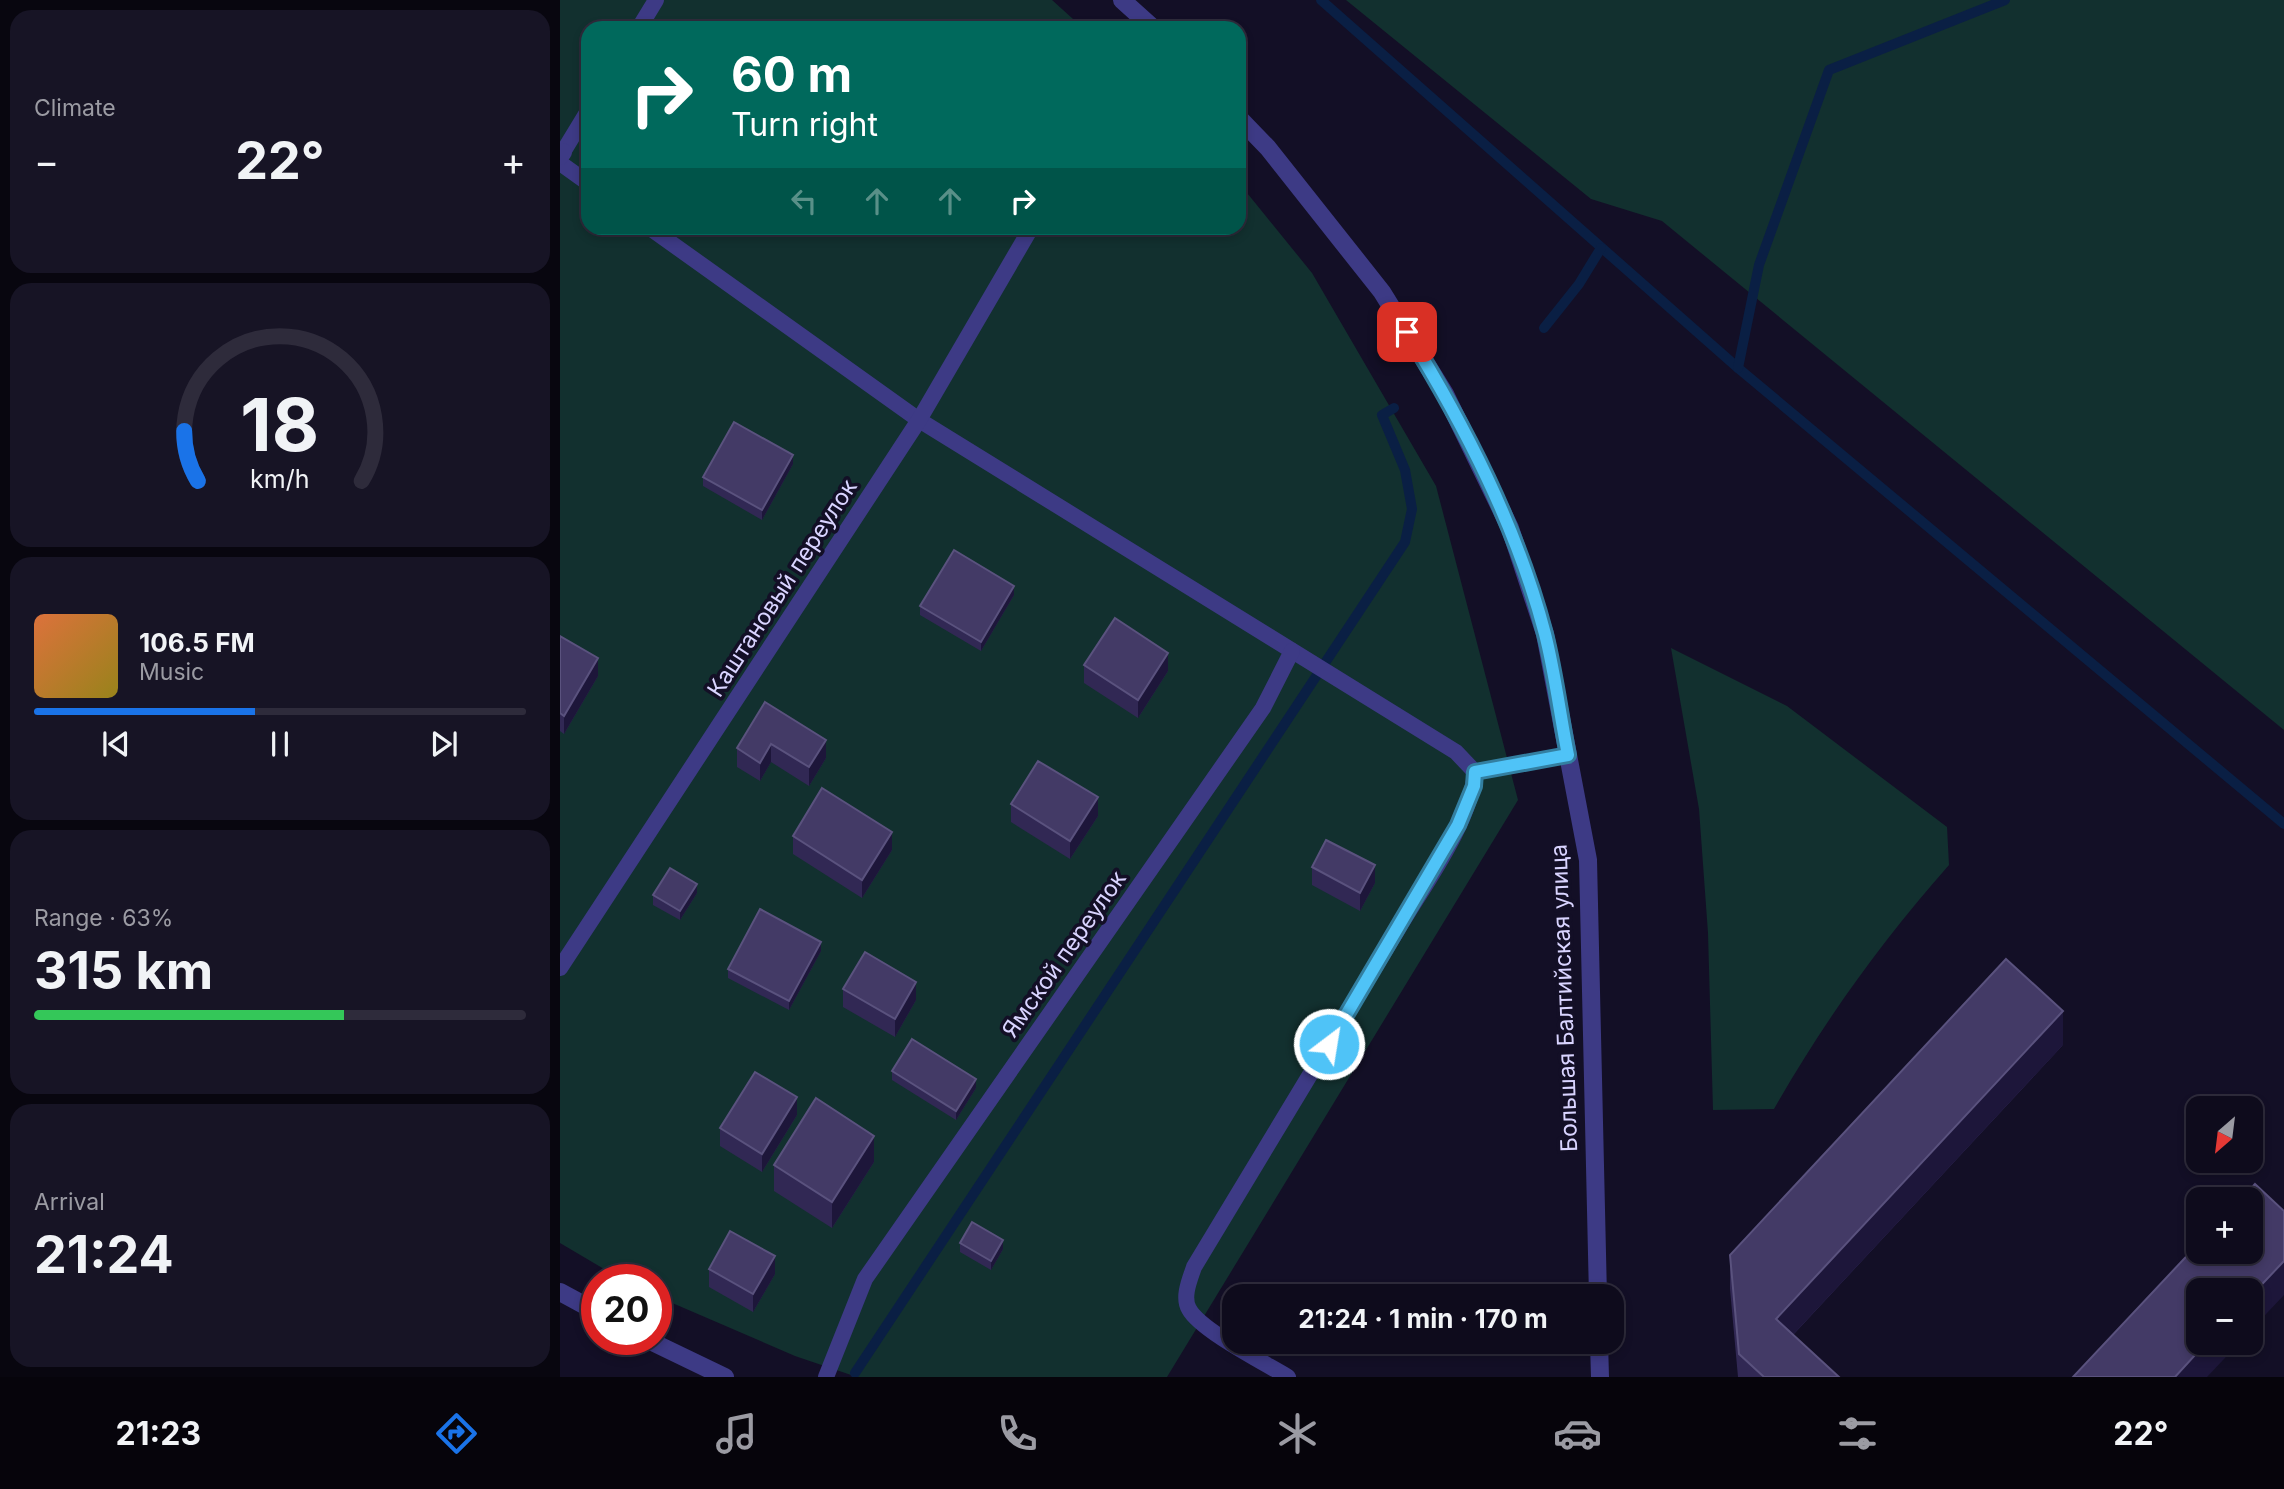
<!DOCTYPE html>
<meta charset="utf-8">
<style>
:root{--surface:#0e0b1c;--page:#171425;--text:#f1f3f6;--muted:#9b9ba3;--line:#2e2b3b;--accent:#1a73e8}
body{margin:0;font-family:Inter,sans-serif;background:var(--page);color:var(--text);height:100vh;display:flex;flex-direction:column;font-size:26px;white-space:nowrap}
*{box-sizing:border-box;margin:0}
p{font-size:23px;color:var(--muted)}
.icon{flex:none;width:38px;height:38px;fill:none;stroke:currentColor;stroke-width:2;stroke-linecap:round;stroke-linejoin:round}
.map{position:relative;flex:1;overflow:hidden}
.side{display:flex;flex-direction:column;gap:10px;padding:10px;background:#08060f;width:560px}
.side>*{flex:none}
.banner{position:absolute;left:21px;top:21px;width:665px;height:214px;border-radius:21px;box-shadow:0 4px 10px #0003,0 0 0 2px var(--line);background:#00695c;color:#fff;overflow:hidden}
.needle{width:46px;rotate:208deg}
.buttons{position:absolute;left:1626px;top:1096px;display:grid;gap:14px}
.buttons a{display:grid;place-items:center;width:77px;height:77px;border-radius:14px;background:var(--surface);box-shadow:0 4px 10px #0003,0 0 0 2px var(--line);font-size:35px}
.speed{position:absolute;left:21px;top:1264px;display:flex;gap:14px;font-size:35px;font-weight:700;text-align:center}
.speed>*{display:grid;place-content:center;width:91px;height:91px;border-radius:50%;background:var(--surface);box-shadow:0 4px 10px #0003,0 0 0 2px var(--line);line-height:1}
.speed .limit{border:10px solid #d22;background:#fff;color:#111}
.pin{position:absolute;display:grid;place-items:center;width:60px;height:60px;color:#fff;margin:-30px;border-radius:14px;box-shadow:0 4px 10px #0006}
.me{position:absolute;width:77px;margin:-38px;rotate:31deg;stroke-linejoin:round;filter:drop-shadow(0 0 5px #0008)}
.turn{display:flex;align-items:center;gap:24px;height:147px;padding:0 35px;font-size:32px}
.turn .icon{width:91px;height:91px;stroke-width:2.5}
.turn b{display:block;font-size:49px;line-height:60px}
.lanes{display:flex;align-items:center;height:66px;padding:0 35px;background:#0003;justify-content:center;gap:35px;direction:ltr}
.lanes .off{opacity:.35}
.big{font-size:52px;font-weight:700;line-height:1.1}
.side .card{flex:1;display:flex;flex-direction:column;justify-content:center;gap:10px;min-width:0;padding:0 24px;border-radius:21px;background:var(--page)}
.side .dial{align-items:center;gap:0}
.dial svg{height:182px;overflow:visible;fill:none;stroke:var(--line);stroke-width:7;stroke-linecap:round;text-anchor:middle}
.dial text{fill:var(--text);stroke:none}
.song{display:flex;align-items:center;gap:21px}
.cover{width:84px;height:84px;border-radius:10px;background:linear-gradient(135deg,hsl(20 70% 55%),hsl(50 70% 35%))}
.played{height:7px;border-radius:4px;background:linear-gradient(90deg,var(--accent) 45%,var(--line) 45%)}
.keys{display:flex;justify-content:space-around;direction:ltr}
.heat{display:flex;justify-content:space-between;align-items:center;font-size:38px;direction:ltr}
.charge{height:10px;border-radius:5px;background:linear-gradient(90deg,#34c759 63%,var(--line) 0)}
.trip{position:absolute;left:662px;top:1284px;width:402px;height:70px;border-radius:21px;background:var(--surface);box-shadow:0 4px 10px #0003,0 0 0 2px var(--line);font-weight:700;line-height:70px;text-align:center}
.tabs{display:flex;height:112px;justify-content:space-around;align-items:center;background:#06040b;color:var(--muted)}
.tabs .icon{width:49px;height:49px}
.tabs .on{color:var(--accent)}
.tabs b{font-size:32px;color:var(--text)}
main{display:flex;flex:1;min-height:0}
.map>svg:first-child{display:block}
.green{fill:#12302f}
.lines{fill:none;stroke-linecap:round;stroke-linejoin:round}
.stream{stroke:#0a1f44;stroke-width:10}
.lane{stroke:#3d3a85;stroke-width:16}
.street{stroke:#3d3a85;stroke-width:18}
.wall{fill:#312854}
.shaded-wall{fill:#1d163a}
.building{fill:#433a66;stroke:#5a527e;stroke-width:2}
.route-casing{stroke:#337fa1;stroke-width:18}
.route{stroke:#4fc3f7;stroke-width:12}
.labels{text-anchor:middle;stroke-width:7;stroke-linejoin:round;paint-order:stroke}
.street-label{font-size:23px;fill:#d9d4ff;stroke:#130f26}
</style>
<main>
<section class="side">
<div class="card"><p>Climate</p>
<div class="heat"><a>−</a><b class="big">22°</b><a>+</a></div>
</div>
<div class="card dial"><svg viewBox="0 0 100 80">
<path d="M14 69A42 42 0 1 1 86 69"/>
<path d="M14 69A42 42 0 0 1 8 47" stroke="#1a73e8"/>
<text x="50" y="56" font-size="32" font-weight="700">18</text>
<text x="50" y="72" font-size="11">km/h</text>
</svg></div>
<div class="card">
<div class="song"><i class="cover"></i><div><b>106.5 FM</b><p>Music</p></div></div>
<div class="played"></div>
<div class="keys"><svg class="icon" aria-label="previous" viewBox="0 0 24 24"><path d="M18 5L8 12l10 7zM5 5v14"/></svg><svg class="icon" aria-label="pause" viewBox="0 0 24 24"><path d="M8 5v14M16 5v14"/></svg><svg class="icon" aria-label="next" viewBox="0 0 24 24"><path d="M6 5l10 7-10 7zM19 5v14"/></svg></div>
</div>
<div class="card"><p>Range · 63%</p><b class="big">315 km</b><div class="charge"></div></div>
<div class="card"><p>Arrival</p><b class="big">21:24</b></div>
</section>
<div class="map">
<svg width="1724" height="1377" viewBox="0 0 1724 1377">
<rect width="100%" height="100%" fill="#130f26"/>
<!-- green -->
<g class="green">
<polygon points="0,0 492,0 523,28 28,28 28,228 679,228 679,183 752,273 876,486 958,800 607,1377 297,1377 235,1356 96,1296 96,1279 61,1279 0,1243"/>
<polygon points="786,0 1724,0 1724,730 1102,221 1031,199"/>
<path d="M1111,648l116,58 160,121 2,38c-67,76 -125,156 -175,244l-61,1 -5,-177 -9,-124z"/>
</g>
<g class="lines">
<!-- stream -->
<g class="stream">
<polyline points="761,0 1178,368 1724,824"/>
<polyline points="984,328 1019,284 1041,248"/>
<polyline points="1178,368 1199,265 1269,70 1445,0"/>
<polyline points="295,1373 845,542 852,509 845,470 822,415 834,408"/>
</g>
<!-- lane -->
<g class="lane">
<polyline points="79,28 96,0"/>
<polyline points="3,152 28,111"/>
<polyline points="0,163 28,183"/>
<polyline points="90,228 359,420 896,752 915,772"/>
<polyline points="915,772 1008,755"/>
<polyline points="0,968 359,420 471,228"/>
<polyline points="266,1377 305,1279 703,708 732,651"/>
<path d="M728,1377c-23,-14 -88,-47 -99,-68 -7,-12 1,-30 5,-42 68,-113 137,-225 204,-338 26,-44 73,-107 77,-157"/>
</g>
<!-- street -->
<g class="street">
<polyline points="562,0 593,28"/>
<polyline points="679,118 708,148 822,292 885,394 950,528 985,634 1028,860 1038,1297"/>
<polyline points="0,156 3,152"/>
<polyline points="0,1292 37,1312"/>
<polyline points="86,1339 165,1377"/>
<polyline points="1039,1342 1040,1377"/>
</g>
</g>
<!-- wall -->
<g class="wall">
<polygon points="233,464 202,520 143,486 143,477"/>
<polygon points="454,595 421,651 360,615 360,606"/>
<polygon points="0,636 38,676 4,734 0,731"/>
<polygon points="524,665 608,671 578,718 524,683"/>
<polygon points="205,702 266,758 249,786 211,762 200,781 177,767 177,748"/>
<polygon points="451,804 538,816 510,859 451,822"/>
<polygon points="233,836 332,850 302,898 233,854"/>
<polygon points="752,867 815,883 800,911 752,885"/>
<polygon points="137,893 120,920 93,905 93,895"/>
<polygon points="261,951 229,1010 168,978 168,969"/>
<polygon points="283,989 356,1000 335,1037 283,1007"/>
<polygon points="1503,1045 1233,1335 1279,1377 1178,1377 1170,1289 1170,1255"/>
<polygon points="332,1071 416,1088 396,1120 332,1080"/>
<polygon points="237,1115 202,1172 160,1146 160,1128"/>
<polygon points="314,1162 272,1228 214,1191 214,1165"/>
<polygon points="400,1243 443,1249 431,1270 400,1252"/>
<polygon points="149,1269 215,1274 193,1312 149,1287"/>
</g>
<!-- shaded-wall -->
<g class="shaded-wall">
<polygon points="233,455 233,464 202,520 202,510"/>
<polygon points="454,586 454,595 421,651 421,642"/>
<polygon points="608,653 608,671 578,718 578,700"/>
<polygon points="38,658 38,676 4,734 4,716"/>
<polygon points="266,740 266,758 249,786 249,767"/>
<polygon points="211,744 211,762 200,781 200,763"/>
<polygon points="538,797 538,816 510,859 510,841"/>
<polygon points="332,832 332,850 302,898 302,880"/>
<polygon points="815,865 815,883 800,911 800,893"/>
<polygon points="137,884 137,893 120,920 120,911"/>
<polygon points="261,942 261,951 229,1010 229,1001"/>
<polygon points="356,982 356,1000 335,1037 335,1019"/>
<polygon points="1503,1011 1503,1045 1216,1353 1216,1319"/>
<polygon points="416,1079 416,1088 396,1120 396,1111"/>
<polygon points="237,1097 237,1115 202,1172 202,1154"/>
<polygon points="314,1136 314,1162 272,1228 272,1202"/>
<polygon points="443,1240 443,1249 431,1270 431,1261"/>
<polygon points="215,1256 215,1274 193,1312 193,1294"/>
<polygon points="1724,1261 1724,1295 1690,1331 1690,1297"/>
<polygon points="1647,1342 1680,1342 1647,1377 1615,1377"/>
</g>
<!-- building -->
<g class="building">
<polygon points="174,422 233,455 202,510 143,477"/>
<polygon points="394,550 454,586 421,642 360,606"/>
<polygon points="555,618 608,653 578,700 524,665"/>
<polygon points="0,636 38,658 4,716 0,713"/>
<polygon points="205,702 266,740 249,767 211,744 200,763 177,748"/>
<polygon points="478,761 538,797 510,841 451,804"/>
<polygon points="262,788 332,832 302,880 233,836"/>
<polygon points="766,840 815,865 800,893 752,867"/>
<polygon points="110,868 137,884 120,911 93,895"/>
<polygon points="200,909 261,942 229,1001 168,969"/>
<polygon points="305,952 356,982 335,1019 283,989"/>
<polygon points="1446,959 1503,1011 1216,1319 1279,1377 1204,1377 1179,1354 1170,1255"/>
<polygon points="352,1039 416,1079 396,1111 332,1071"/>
<polygon points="195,1072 237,1097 202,1154 160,1128"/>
<polygon points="256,1098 314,1136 272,1202 214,1165"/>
<polygon points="1695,1184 1724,1211 1724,1261 1690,1297 1690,1290 1638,1290 1638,1342 1647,1342 1615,1377 1513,1377 1638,1244 1638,1251 1690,1251 1690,1199 1681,1199"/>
<polygon points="412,1222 443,1240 431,1261 400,1243"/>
<polygon points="170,1231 215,1256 193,1294 149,1269"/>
</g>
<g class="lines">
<!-- route casing -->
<g class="route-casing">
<path id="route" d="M769,1044l129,-219 16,-39 1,-14 93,-17c-8,-40 -13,-82 -23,-121 -28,-107 -80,-208 -138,-302"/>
</g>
<!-- route -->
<use href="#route" class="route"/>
</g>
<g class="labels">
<!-- street labels -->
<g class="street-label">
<text transform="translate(222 588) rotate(-57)" y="8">Каштановый переулок</text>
<text transform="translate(504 954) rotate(-55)" y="8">Ямской переулок</text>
<text transform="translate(1004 998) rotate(-92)" y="8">Большая Балтийская улица</text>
</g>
</g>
</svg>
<div class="buttons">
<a><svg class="needle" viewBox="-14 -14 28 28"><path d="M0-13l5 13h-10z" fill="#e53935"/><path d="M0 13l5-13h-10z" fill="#9b9ba3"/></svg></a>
<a>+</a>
<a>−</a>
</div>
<div class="speed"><div class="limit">20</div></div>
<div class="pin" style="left:847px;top:332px;background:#d93025"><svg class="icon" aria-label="arrive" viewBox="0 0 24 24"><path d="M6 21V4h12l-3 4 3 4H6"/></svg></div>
<svg class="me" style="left:769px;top:1044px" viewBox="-20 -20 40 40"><circle r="17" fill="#4fc3f7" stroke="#fff" stroke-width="3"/><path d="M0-11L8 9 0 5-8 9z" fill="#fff"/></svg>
<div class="trip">21:24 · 1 min · 170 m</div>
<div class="banner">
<div class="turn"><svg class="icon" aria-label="right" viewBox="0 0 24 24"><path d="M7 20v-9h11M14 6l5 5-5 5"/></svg><div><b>60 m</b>Turn right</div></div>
<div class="lanes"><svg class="icon off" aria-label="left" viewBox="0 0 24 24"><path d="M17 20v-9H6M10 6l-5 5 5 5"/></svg><svg class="icon off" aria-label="ahead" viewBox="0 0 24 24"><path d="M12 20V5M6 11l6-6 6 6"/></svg><svg class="icon off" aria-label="ahead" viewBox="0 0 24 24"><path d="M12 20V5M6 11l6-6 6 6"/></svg><svg class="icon" aria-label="right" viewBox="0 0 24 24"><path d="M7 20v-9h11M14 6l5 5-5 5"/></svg></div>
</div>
</div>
</main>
<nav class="tabs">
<b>21:23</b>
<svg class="icon on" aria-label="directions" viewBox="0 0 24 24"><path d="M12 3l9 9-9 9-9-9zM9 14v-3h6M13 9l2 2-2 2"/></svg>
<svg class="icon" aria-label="music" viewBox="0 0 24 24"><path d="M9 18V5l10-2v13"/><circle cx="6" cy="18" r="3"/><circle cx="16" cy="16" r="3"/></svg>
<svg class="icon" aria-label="phone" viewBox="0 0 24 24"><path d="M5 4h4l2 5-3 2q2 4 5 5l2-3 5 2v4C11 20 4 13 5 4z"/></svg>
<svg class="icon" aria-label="climate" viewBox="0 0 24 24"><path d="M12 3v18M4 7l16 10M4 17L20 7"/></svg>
<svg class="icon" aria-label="car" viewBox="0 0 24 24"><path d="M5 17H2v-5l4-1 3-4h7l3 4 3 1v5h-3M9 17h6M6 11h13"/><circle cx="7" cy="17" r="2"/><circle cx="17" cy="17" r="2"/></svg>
<svg class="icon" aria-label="filters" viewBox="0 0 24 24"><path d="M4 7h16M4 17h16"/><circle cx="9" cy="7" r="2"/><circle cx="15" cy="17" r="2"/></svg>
<b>22°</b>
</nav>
